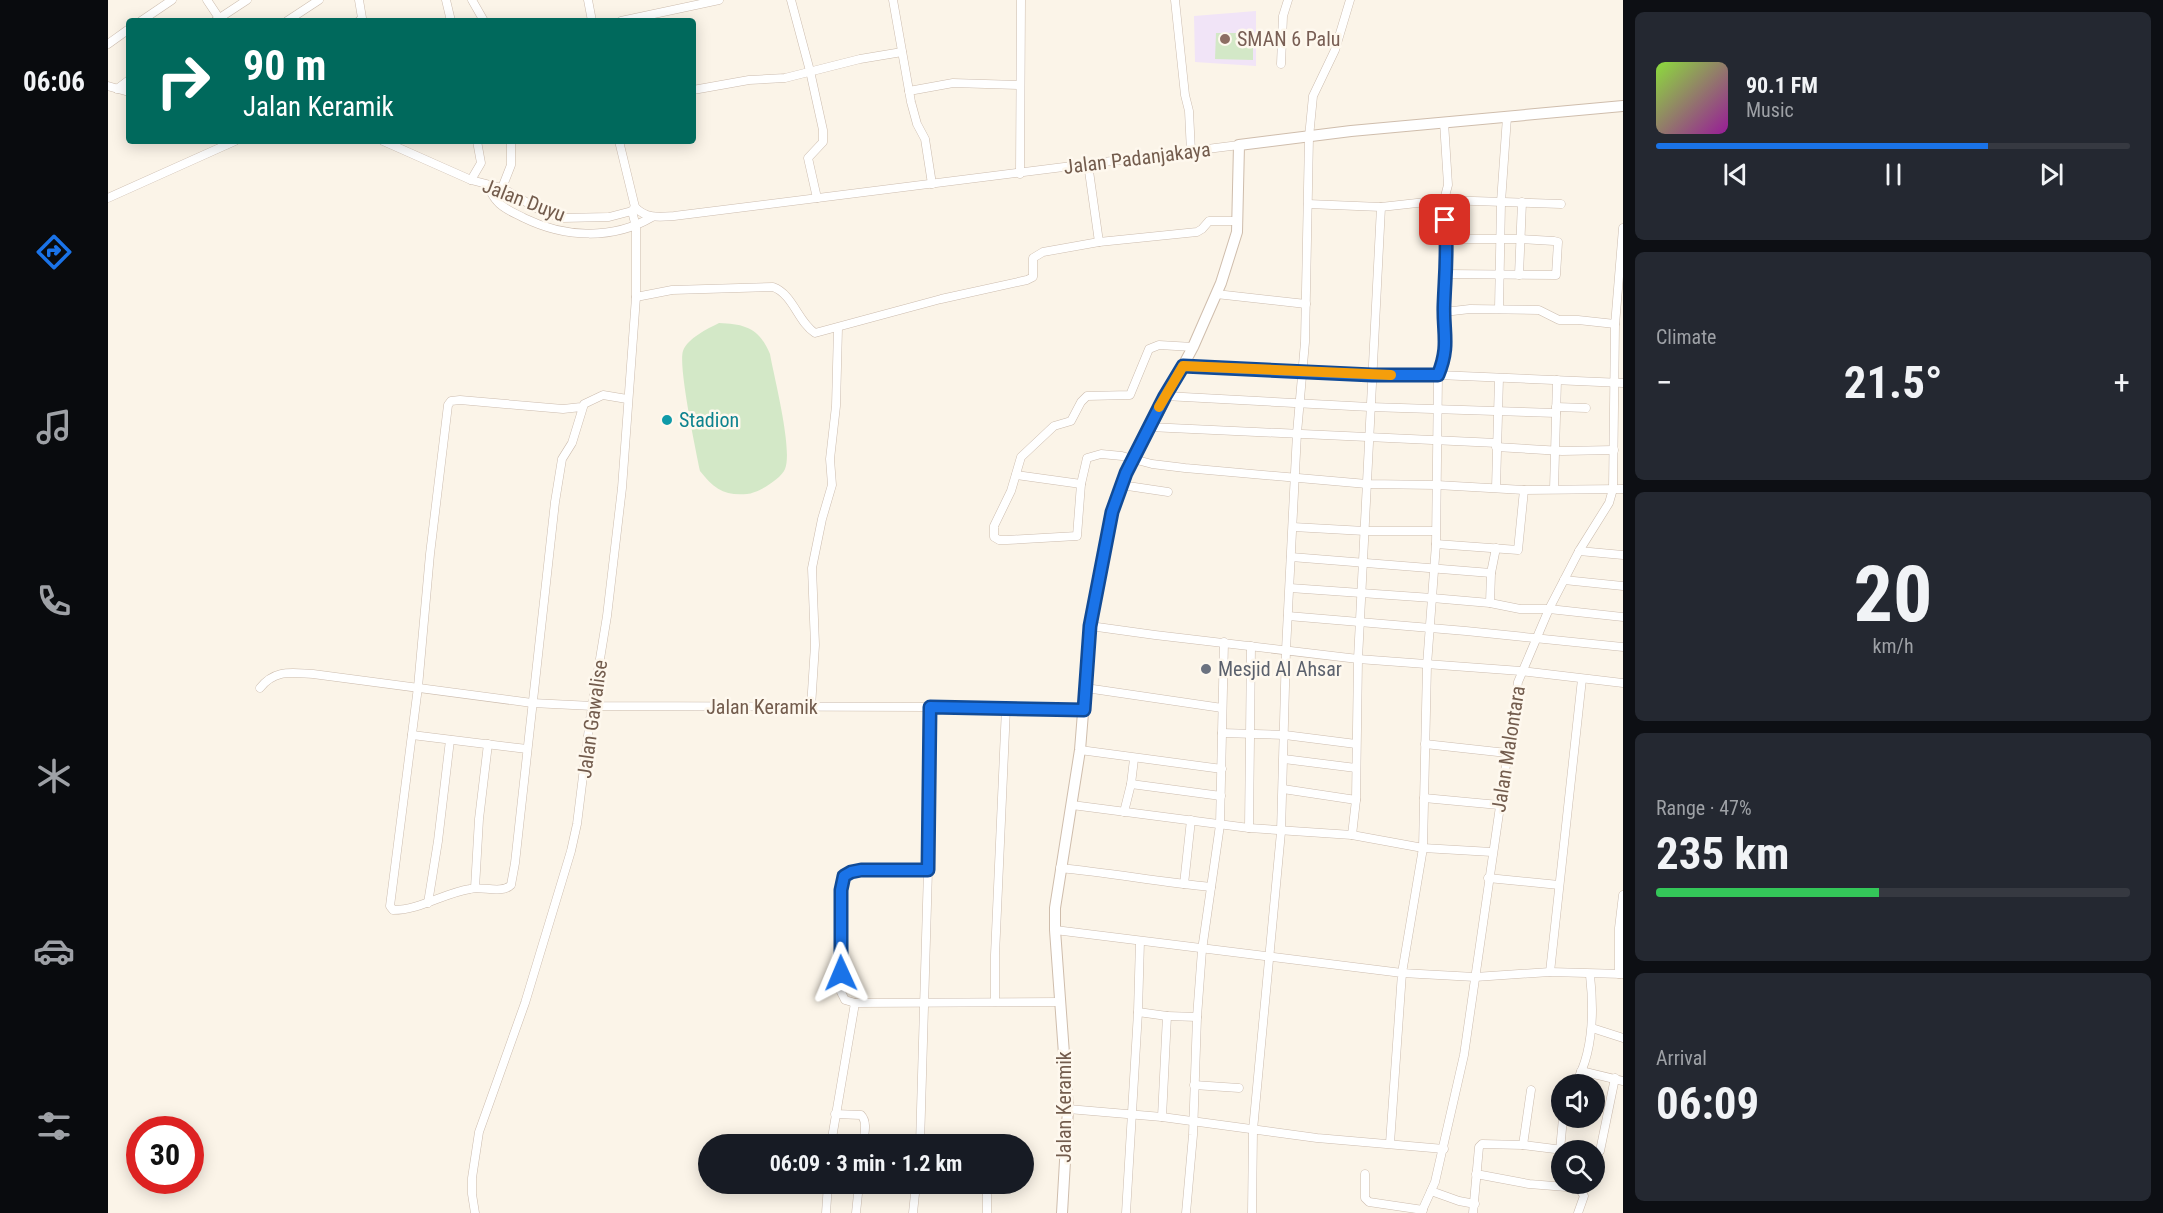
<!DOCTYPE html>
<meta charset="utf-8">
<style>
:root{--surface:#171b24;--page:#242831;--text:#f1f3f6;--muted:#9ea1a6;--line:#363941;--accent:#1a73e8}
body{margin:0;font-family:"Roboto Condensed",sans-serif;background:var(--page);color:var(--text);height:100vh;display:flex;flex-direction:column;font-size:22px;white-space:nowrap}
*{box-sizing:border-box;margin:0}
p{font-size:20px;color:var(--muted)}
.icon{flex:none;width:33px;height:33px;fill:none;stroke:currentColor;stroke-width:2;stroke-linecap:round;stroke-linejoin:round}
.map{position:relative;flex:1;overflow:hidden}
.side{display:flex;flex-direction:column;gap:12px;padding:12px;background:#0d0f14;width:540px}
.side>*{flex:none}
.top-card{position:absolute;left:18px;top:18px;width:570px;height:126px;border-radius:6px;box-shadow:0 3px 15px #0003;background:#00695c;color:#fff;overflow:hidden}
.controls{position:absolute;left:1443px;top:1074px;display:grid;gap:12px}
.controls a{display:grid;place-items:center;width:54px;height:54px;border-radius:50%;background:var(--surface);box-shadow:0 3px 15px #0003;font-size:30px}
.speed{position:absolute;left:18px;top:1116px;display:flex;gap:12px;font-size:30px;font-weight:700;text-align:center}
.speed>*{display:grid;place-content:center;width:78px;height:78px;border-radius:50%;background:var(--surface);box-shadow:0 3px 15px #0003;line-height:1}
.speed .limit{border:9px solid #d22;background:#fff;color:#111}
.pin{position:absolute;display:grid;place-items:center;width:51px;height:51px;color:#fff;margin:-26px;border-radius:12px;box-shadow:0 3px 9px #0006}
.me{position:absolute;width:66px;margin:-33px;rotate:359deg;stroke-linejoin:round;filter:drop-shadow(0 0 4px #0008)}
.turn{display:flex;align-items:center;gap:21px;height:126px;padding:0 18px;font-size:27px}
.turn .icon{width:78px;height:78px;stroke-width:2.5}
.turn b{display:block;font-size:42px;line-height:51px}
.big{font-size:45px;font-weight:700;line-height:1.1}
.side .tile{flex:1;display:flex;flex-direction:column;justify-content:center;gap:9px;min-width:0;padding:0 21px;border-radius:9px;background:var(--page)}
.side .dial{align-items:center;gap:0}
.dial b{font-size:78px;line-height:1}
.song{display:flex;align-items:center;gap:18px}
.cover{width:72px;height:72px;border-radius:9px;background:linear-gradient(135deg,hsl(90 70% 55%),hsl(300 70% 35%))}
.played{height:6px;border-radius:3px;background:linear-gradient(90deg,var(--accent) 70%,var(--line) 70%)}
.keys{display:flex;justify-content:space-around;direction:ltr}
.heat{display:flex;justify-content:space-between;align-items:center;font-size:33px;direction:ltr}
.charge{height:9px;border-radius:4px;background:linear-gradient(90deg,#34c759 47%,var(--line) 0)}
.trip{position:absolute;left:590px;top:1134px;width:336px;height:60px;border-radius:30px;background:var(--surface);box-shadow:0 3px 15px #0003;font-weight:700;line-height:60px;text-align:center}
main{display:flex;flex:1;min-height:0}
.menu{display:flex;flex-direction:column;width:108px;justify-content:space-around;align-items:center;background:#090b0e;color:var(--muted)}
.menu .icon{width:42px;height:42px}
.menu .current{color:var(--accent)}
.menu b{font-size:27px;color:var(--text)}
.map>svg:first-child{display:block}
.education{fill:#f1e4f7}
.green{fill:#d3e8c7}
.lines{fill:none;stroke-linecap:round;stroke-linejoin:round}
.street-casing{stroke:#ccbcae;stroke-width:9}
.secondary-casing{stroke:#cfbdac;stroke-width:12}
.street{stroke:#fff;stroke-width:8}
.secondary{stroke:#fff;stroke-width:10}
.route-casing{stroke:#114b97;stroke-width:15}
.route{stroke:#1a73e8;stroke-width:10}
.slow{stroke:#f59e0b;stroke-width:10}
.education-dot{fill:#8d6e63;stroke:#fef8ee;stroke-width:2}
.culture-dot{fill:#0f9aa8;stroke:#fef8ee;stroke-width:2}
.worship-dot{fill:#6b7280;stroke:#fef8ee;stroke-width:2}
.labels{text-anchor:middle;stroke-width:5;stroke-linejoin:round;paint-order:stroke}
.education-label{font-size:20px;fill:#785e54;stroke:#fef8ee;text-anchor:start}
.street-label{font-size:20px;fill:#735c4d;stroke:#fef8ee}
.culture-label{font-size:20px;fill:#0d838f;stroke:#fef8ee;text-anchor:start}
.worship-label{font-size:20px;fill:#5b616d;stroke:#fef8ee;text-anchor:start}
</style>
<main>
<nav class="menu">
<b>06:06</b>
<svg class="icon current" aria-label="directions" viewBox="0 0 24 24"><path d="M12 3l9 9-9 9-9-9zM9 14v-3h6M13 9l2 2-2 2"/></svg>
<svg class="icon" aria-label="music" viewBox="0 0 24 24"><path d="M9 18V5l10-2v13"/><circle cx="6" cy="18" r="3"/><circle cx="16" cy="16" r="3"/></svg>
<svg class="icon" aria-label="phone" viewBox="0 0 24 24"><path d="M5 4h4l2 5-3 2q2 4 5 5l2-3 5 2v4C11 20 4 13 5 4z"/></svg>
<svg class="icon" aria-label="climate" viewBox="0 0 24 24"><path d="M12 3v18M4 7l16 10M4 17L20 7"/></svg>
<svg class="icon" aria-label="car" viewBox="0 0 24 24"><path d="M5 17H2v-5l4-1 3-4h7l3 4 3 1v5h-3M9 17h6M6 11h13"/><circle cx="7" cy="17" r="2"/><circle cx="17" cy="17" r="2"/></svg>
<svg class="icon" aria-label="filters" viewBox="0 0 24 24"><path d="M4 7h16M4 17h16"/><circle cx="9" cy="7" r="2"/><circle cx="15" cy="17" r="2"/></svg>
</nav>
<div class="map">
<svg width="1515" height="1213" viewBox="0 0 1515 1213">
<rect width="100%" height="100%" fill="#fbf4e8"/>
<!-- education -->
<polygon class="education" points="1148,11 1148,66 1087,62 1086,16"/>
<!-- green -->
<g class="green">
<polygon points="1108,33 1145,33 1145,60 1107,59"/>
<path d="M611,323c26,1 40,5 51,31 4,23 23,96 15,115 -4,10 -27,24 -38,25 -22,2 -33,-5 -47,-23 -4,-20 -22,-105 -17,-120 5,-13 24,-22 36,-28z"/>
</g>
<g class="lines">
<!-- street casing -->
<g class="street-casing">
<g id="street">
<polyline points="99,0 113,21"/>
<polyline points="251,0 254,18 251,21"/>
<polyline points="338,0 343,21"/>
<polyline points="364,0 376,21"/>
<polyline points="480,0 484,21"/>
<polyline points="683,0 702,71 715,130 715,142 700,158 709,198"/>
<polyline points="785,0 803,102 809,124 817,139 824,184"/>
<polyline points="1067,0 1077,95 1081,111 1083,152"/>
<polyline points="33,21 64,0"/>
<polyline points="107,21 139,0"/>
<polyline points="179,21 211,0"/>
<polyline points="513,21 611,0"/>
<polyline points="0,44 21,29"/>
<polyline points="1173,64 1175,16 1180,0"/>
<polyline points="0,86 21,92"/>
<polyline points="9,89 21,80"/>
<polyline points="585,90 641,80 677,78 752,59 794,52"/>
<polyline points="801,91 845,83 912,85"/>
<polyline points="1336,122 1340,185 1336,200 1339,239 1336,307 1338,337 1337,358 1330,375 1328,544 1319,665 1315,848 1294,973 1367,977 1442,972 1515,974"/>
<polyline points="275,141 363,180 394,188 430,209 454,218 501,217 524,211 527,207"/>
<path d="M511,141l16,66c11,12 25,10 39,9l565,-71"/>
<polyline points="980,164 991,242"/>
<polyline points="912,174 913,0"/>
<polyline points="363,180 373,163 369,141"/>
<path d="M379,185c3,5 6,12 10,16 6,8 18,12 27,17 41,20 89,22 128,-1"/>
<polyline points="394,188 403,165 403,141"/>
<polyline points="0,198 127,141"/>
<polyline points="1200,204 1273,207 1336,200 1453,204"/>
<polyline points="1339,274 1448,275 1450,242 1446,241 1413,239 1339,239"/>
<polyline points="1411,275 1414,202"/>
<polyline points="1108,294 1198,304"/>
<path d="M528,297l36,-7 101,-3c20,7 25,35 42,46l126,-34 86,-19 6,-3v-19l10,-6 56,-10 98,-10 5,-3 7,-8h29"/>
<polyline points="1391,309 1393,202 1399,117"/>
<polyline points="1336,312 1362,309 1431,310 1451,320 1470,320 1507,324"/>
<polyline points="1075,366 1264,375 1330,375 1515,383"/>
<polyline points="1057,396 1262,407 1448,413"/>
<path d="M473,407l-18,2 -103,-9 -9,1 -3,4 -18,149 -12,133 -28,219 3,4c27,0 51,-17 77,-21 12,-3 32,5 41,-4l4,-22 40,-361 7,-43 10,-16 12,-39 19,-9 24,4"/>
<polyline points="1448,407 1478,408"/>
<polyline points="1041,427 1389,443"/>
<polyline points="1388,447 1454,451 1506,450"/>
<polyline points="908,475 973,484 979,458 993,454 1014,456 1044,464 1077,468 1259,484 1329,485 1416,490 1515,489"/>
<polyline points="973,484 969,536 899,540 891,540 886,537 886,526 903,491 913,457 946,426 963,421 973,402 979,396 1022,395 1041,349 1051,345 1085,347"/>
<polyline points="1013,485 1060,492"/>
<polyline points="1388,488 1391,378"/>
<polyline points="1446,489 1449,380"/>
<polyline points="1185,527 1257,531 1327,531"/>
<polyline points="1328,544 1410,550 1416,490"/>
<polyline points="1471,551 1515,555"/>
<polyline points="1183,557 1383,573 1388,548"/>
<polyline points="1456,580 1515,586"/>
<polyline points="1182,588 1324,598 1382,603 1412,609 1441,609 1515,617"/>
<polyline points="1382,603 1383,573"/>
<polyline points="1180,616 1358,631 1515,647"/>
<polyline points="982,626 1047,635 1250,659 1413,671 1515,683"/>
<path d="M152,688c15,-19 31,-15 53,-14l219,29 61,3 337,1 154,3"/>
<polyline points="978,688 1114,708"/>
<polyline points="703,707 707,645 704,568 714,519 724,485 722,459 728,406 730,328"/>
<polyline points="1114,733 1177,735 1248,744"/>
<polyline points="304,735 419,749"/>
<polyline points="1317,744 1399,753"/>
<polyline points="972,750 1114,769"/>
<polyline points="1176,759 1248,768"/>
<polyline points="1023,784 1113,796"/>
<polyline points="1175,789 1248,800"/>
<polyline points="1316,798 1391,805"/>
<polyline points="964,805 1141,828 1244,835 1315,848 1384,852"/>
<polyline points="1016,812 1023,784 1026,759"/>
<polyline points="1141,828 1143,646"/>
<polyline points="1244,835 1248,800 1250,659 1273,207"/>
<path d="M952,868c51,5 100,14 151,19"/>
<polyline points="1380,878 1451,885"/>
<polyline points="1076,884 1083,820"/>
<polyline points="367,888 371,819 380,744"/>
<polyline points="320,903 330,841 342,740"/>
<polyline points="947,930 1294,973 1282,1143"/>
<polyline points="1442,972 1474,679"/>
<polyline points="1511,974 1511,928 1515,895"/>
<polyline points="887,1002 887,955 898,708"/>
<polyline points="747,1003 737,1000 733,992 733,890 736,876 743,872 753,870 820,870"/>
<polyline points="1030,1012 1059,1016 1054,1117"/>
<polyline points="1059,1016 1089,1017"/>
<polyline points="1484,1028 1515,1038"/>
<polyline points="1473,1071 1515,1081"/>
<path d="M1467,1084c19,-32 19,-73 15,-109"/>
<polyline points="1086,1085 1131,1088"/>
<polyline points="960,1109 1054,1117 1209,1138 1336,1149"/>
<path d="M727,1114l26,1c7,7 3,20 2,29"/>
<polyline points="723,1144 747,1003 953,1002"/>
<polyline points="812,1144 820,870 822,707"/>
<polyline points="1415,1145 1423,1090"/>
<polyline points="1452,1150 1455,1118"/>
<polyline points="1486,1156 1492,1151 1507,1078"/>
<polyline points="1257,1174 1257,1198 1261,1202 1315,1210"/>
<polyline points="1368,1174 1421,1184 1471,1188 1476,1196 1470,1213"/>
<polyline points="876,1184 879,1195 879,1213"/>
<polyline points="1323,1191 1351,1201 1367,1204"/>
<polyline points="367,1213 364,1194 364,1178 371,1132 417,1003 463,851 469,824 482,720 499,616 514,488 528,297 528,227 524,211"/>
<polyline points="718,1213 720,1184"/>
<polyline points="748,1213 751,1184"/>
<polyline points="805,1213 808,1184"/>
<polyline points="1018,1213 1030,1012 1032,941"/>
<polyline points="1078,1213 1085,1135 1089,1017 1094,950 1112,825 1116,642"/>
<polyline points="1144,1213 1145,1130 1173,832 1178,650 1189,433 1197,342 1201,137 1205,96 1227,50 1242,0"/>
<polyline points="1313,1213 1327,1182 1356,1055 1410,682 1441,609 1471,551 1501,503 1505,489 1507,325 1515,228"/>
<polyline points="1365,1213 1371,1147 1374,1144 1415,1145 1455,1150"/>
</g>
</g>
<!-- secondary casing -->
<g class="secondary-casing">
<polyline id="secondary" points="954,1213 960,1109 947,930 947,908 972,750 982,626 1004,512 1018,473 1085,347 1113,283 1129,232 1131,145 1243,131 1515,106"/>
</g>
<!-- street -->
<use href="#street" class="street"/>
<!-- secondary -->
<use href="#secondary" class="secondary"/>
</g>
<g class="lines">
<!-- route casing -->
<g class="route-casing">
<path id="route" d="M733,973v-83l3,-14 7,-4 10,-2h67l2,-163 154,3 6,-84 22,-114 14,-39 39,-77 18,-30 189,9h66c12,-29 5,-42 6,-70 1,-29 4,-57 1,-85"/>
</g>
<!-- route -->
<use href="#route" class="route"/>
<!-- slow -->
<polyline class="slow" points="1051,407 1075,366 1283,375"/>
</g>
<!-- markers -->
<circle class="education-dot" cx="1117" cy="39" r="6"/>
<circle class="culture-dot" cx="559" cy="420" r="6"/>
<circle class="worship-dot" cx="1098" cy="669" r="6"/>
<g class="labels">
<!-- education labels -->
<g class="education-label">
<text x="1129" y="46">SMAN 6 Palu</text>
</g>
<!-- street labels -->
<g class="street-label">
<text transform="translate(1029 158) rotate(-7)" y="7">Jalan Padanjakaya</text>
<text transform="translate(416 200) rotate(21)" y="7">Jalan Duyu</text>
<text x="654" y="714">Jalan Keramik</text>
<text transform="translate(484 719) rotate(-82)" y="7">Jalan Gawalise</text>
<text transform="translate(1400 749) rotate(-81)" y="7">Jalan Malontara</text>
<text transform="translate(956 1107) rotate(-90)" y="7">Jalan Keramik</text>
</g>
<!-- culture labels -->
<g class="culture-label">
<text x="571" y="427">Stadion</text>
</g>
<!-- worship labels -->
<g class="worship-label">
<text x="1110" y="676">Mesjid Al Ahsar</text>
</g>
</g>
</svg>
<div class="controls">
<a><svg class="icon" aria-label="sound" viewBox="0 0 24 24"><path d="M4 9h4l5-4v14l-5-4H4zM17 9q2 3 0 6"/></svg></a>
<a><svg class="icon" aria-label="search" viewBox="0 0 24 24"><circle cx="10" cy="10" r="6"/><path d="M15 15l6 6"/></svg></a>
</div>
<div class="speed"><div class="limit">30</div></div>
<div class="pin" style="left:1337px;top:220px;background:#d93025"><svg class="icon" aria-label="arrive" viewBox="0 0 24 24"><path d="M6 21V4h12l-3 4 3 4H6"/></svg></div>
<svg class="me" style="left:733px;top:973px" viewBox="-20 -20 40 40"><path d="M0-17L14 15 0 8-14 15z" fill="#1a73e8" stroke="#fff" stroke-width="4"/></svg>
<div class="trip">06:09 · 3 min · 1.2 km</div>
<div class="top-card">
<div class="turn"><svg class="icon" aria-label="right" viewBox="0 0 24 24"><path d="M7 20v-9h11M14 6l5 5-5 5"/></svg><div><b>90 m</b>Jalan Keramik</div></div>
</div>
</div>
<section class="side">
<div class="tile">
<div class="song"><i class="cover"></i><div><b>90.1 FM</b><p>Music</p></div></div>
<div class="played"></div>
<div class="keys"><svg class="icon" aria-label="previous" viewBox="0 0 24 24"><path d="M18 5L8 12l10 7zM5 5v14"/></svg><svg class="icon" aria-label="pause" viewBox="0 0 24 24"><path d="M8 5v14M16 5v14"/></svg><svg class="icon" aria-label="next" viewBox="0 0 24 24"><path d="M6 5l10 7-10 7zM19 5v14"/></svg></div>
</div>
<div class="tile"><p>Climate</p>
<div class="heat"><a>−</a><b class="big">21.5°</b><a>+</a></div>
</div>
<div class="tile dial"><b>20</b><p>km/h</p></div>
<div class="tile"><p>Range · 47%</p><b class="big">235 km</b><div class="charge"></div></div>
<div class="tile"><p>Arrival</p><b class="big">06:09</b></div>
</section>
</main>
